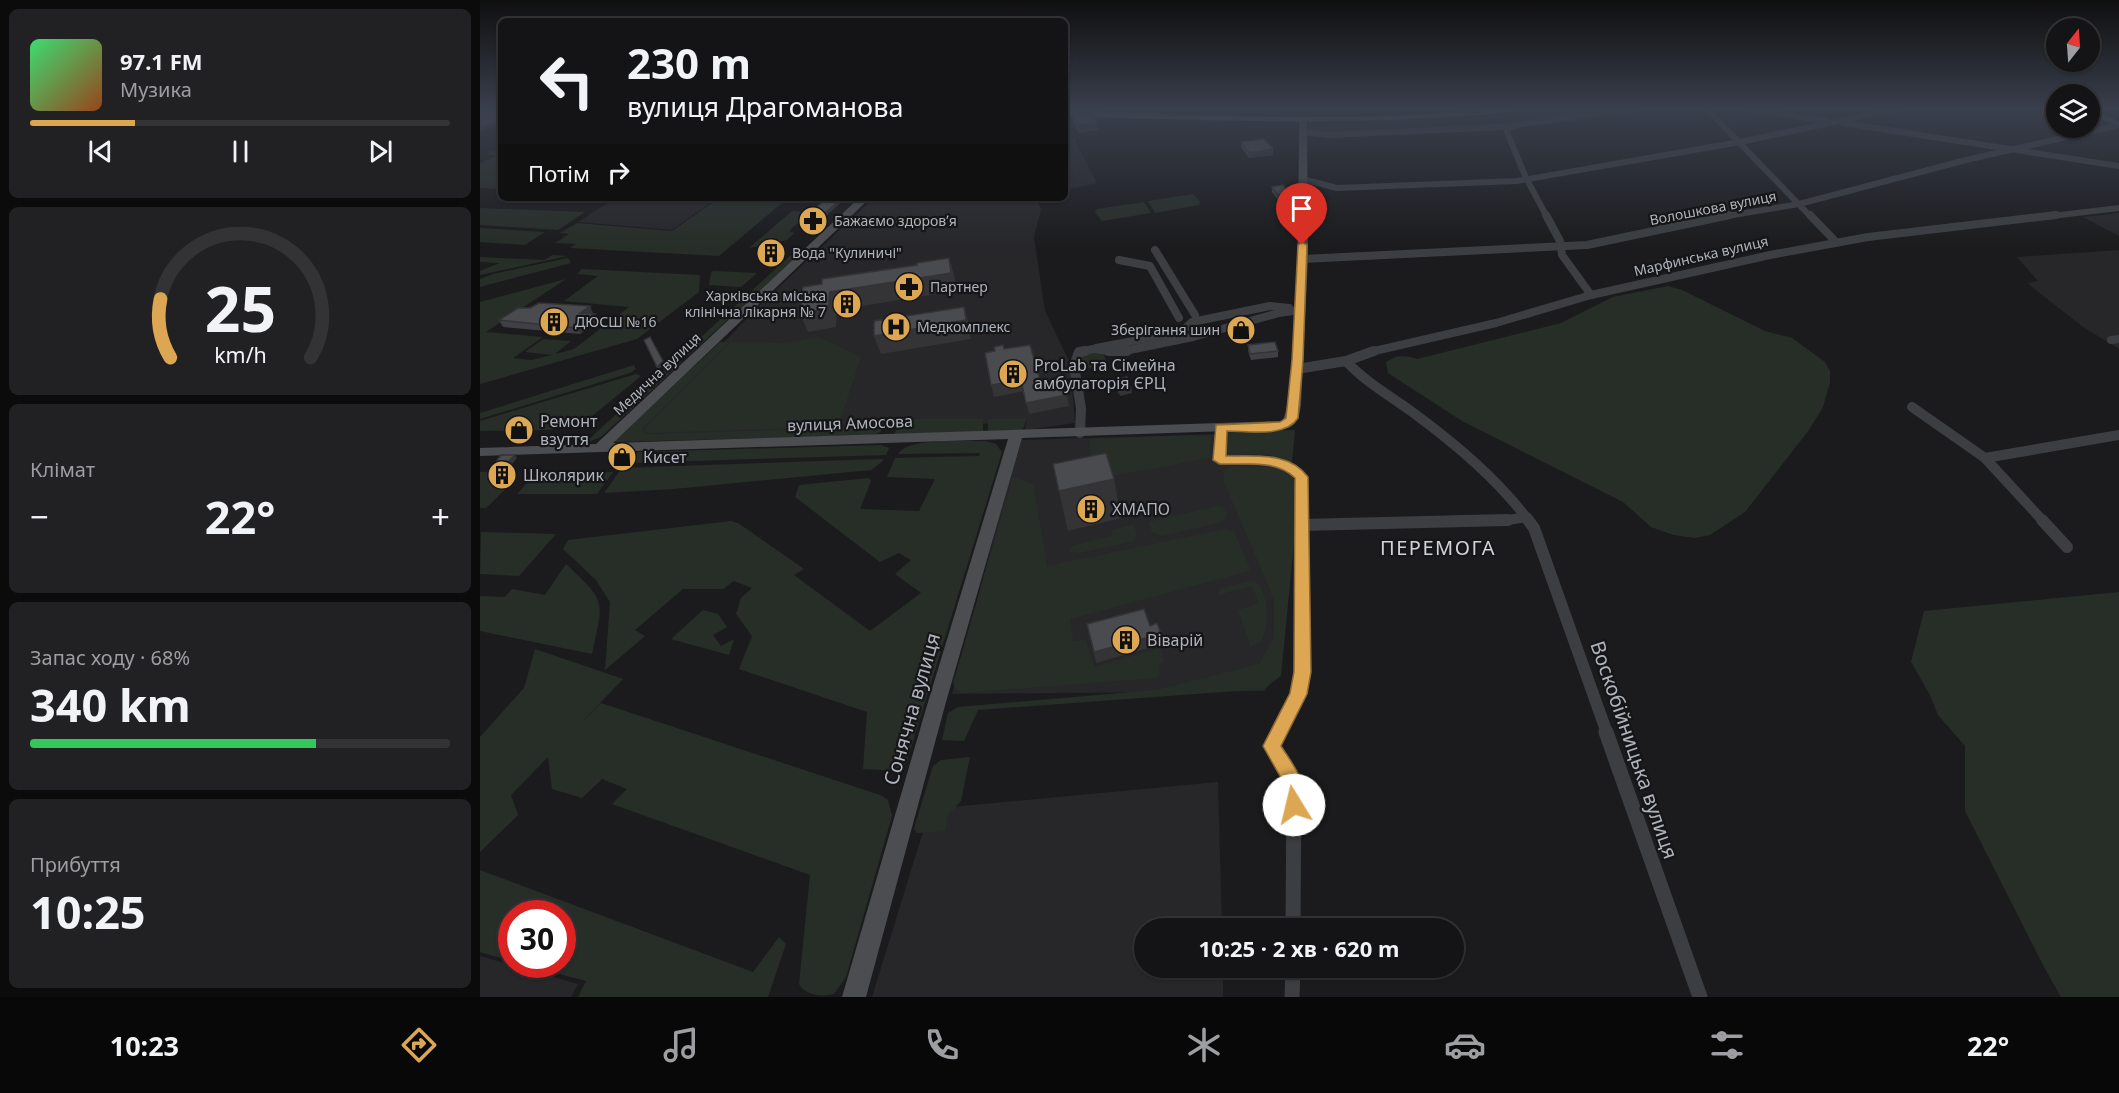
<!DOCTYPE html>
<html lang="uk">
<meta charset="utf-8">
<style>
:root{--surface:#141416;--page:#212123;--text:#f1f3f6;--muted:#9d9ea1;--line:#333335;--accent:#dca653}
body{margin:0;font-family:"Noto Sans",sans-serif;background:var(--page);color:var(--text);height:100vh;display:flex;flex-direction:column;font-size:22px;white-space:nowrap}
*{box-sizing:border-box;margin:0}
p{font-size:20px;color:var(--muted)}
.icon{flex:none;width:33px;height:33px;fill:none;stroke:currentColor;stroke-width:2;stroke-linecap:round;stroke-linejoin:round}
.map{position:relative;flex:1;overflow:hidden}
.sheet{display:flex;flex-direction:column;gap:9px;padding:9px;background:#0b0b0c;width:480px}
.sheet>*{flex:none}
.top-card{position:absolute;left:18px;top:18px;width:570px;height:183px;border-radius:9px;box-shadow:0 2px 4px #0004,0 0 0 2px var(--line);background:#141416;color:var(--text);overflow:hidden}
.needle{width:39px;rotate:17deg}
.controls{position:absolute;left:1566px;top:18px;display:grid;gap:12px}
.controls a{display:grid;place-items:center;width:54px;height:54px;border-radius:50%;background:var(--surface);box-shadow:0 2px 4px #0004,0 0 0 2px var(--line);font-size:30px}
.speed{position:absolute;left:18px;top:900px;display:flex;gap:12px;font-size:30px;font-weight:700;text-align:center}
.speed>*{display:grid;place-content:center;width:78px;height:78px;border-radius:50%;background:var(--surface);box-shadow:0 2px 4px #0004,0 0 0 2px var(--line);line-height:1}
.speed .limit{border:9px solid #d22;background:#fff;color:#111}
.pin{position:absolute;display:grid;place-items:center;width:51px;height:51px;color:#fff;margin:-62px -26px;border-radius:50% 50% 50% 0;rotate:-45deg;box-shadow:0 0 6px #0007}
.pin .icon{rotate:45deg}
.me{position:absolute;width:66px;margin:-33px;rotate:351deg;stroke-linejoin:round;filter:drop-shadow(0 0 4px #0008)}
.turn{display:flex;align-items:center;gap:21px;height:126px;padding:0 30px;font-size:27px}
.turn .icon{width:78px;height:78px;stroke-width:2.5}
.turn b{display:block;font-size:42px;line-height:51px}
.then{display:flex;align-items:center;height:57px;padding:0 30px;background:#0003;gap:12px;font-size:22px}
.big{font-size:45px;font-weight:700;line-height:1.1}
.sheet .card{flex:1;display:flex;flex-direction:column;justify-content:center;gap:9px;min-width:0;padding:0 21px;border-radius:9px;background:var(--page)}
.sheet .dial{align-items:center;gap:0}
.dial svg{height:156px;overflow:visible;fill:none;stroke:var(--line);stroke-width:7;stroke-linecap:round;text-anchor:middle}
.dial text{fill:var(--text);stroke:none}
.song{display:flex;align-items:center;gap:18px}
.cover{width:72px;height:72px;border-radius:9px;background:linear-gradient(135deg,hsl(140 70% 55%),hsl(20 70% 35%))}
.played{height:6px;border-radius:3px;background:linear-gradient(90deg,var(--accent) 25%,var(--line) 25%)}
.keys{display:flex;justify-content:space-around;direction:ltr}
.heat{display:flex;justify-content:space-between;align-items:center;font-size:33px;direction:ltr}
.charge{height:9px;border-radius:4px;background:linear-gradient(90deg,#34c759 68%,var(--line) 0)}
.trip{position:absolute;left:654px;top:918px;width:330px;height:60px;border-radius:30px;background:var(--surface);box-shadow:0 2px 4px #0004,0 0 0 2px var(--line);font-weight:700;line-height:60px;text-align:center}
.dock{display:flex;height:96px;justify-content:space-around;align-items:center;background:#080809;color:var(--muted)}
.dock .icon{width:42px;height:42px}
.dock .current{color:var(--accent)}
.dock b{font-size:27px;color:var(--text)}
main{display:flex;flex:1;min-height:0}
.map>svg:first-child{display:block}
.built{fill:#27272a}
.green{fill:#272e28}
.lines{fill:none;stroke-linecap:round;stroke-linejoin:round}
.street-far4{stroke:#3c3e41;stroke-width:6}
.street-far3{stroke:#3c3e41;stroke-width:8}
.street-far2{stroke:#3c3e41;stroke-width:10}
.street-far1{stroke:#3c3e41;stroke-width:12}
.street{stroke:#3c3e41;stroke-width:15}
.secondary{fill:#4b4d51;fill-rule:evenodd}
.primary{fill:#595b60;fill-rule:evenodd}
.wall{fill:#404044}
.shaded-wall{fill:#343437}
.building{fill:#4a4b4f;stroke:#343437;stroke-width:1.5}
.route{fill:#dca653;stroke:#8f6c36;stroke-width:1.5}
.labels{text-anchor:middle;stroke-width:4.5;stroke-linejoin:round;paint-order:stroke}
.far-street-label{font-size:14px;fill:#afb3bb;stroke:#161618}
.far-poi-label{font-size:14px;fill:#afb3bb;stroke:#161618;text-anchor:start}
.poi-label{font-size:16px;fill:#afb3bb;stroke:#161618;text-anchor:start}
.street-label{font-size:16px;fill:#afb3bb;stroke:#161618}
.quarter-label{font-size:20px;letter-spacing:1.5px;fill:#d0d2d7;stroke:#161618}
.near-street-label{font-size:20px;fill:#afb3bb;stroke:#161618}
</style>
<main>
<section class="sheet">
<div class="card">
<div class="song"><i class="cover"></i><div><b>97.1 FM</b><p>Музика</p></div></div>
<div class="played"></div>
<div class="keys"><svg class="icon" aria-label="previous" viewBox="0 0 24 24"><path d="M18 5L8 12l10 7zM5 5v14"/></svg><svg class="icon" aria-label="pause" viewBox="0 0 24 24"><path d="M8 5v14M16 5v14"/></svg><svg class="icon" aria-label="next" viewBox="0 0 24 24"><path d="M6 5l10 7-10 7zM19 5v14"/></svg></div>
</div>
<div class="card dial"><svg viewBox="0 0 100 80">
<path d="M14 69A42 42 0 1 1 86 69"/>
<path d="M14 69A42 42 0 0 1 9 39" stroke="#dca653"/>
<text x="50" y="56" font-size="32" font-weight="700">25</text>
<text x="50" y="72" font-size="11">km/h</text>
</svg></div>
<div class="card"><p>Клімат</p>
<div class="heat"><a>−</a><b class="big">22°</b><a>+</a></div>
</div>
<div class="card"><p>Запас ходу · 68%</p><b class="big">340 km</b><div class="charge"></div></div>
<div class="card"><p>Прибуття</p><b class="big">10:25</b></div>
</section>
<div class="map">
<svg width="1639" height="997" viewBox="0 0 1639 997">
<rect width="100%" height="100%" fill="#1b1b1d"/>
<!-- built -->
<g class="built">
<polygon points="585,137 594,138 617,183 585,190"/>
<polygon points="135,198 237,198 192,230 98,222"/>
<polygon points="394,198 556,198 561,210 554,237 565,311 590,363 595,423 545,430 546,421 425,429 162,434 159,429 286,299"/>
<polygon points="1639,213 1639,236 1603,217"/>
<polygon points="1639,250 1639,349 1603,327 1547,283 1558,281 1537,257"/>
<polygon points="812,432 798,675 784,691 472,694 540,440"/>
<polygon points="738,782 742,928 664,928 664,968 743,968 743,997 392,997 450,809"/>
<polygon points="0,956 98,984 91,997 0,997"/>
</g>
<!-- green -->
<g class="green">
<polygon points="1073,108 1161,108 1022,127 849,135 823,132 823,124 999,117"/>
<polygon points="12,151 21,152 21,189 0,188 0,163 16,156 6,154"/>
<polygon points="713,194 720,202 719,205 675,213 668,201"/>
<polygon points="239,198 308,198 239,256 90,248 96,244 75,243 89,234 80,233 97,223 192,231"/>
<polygon points="664,202 671,213 622,221 615,212 617,209"/>
<polygon points="0,208 105,212 78,230 0,225"/>
<polygon points="312,211 330,212 309,231 314,233 307,240 269,248"/>
<polygon points="0,228 65,232 45,245 0,242"/>
<polygon points="312,254 320,254 209,355 198,358"/>
<polygon points="73,255 87,256 0,275 0,271 20,263 0,262 0,257 64,260"/>
<polygon points="88,258 91,263 0,287 0,279 13,274"/>
<polygon points="102,269 220,275 219,292 157,339 0,384 0,302 86,279 6,332 63,337 33,358 51,360 72,355 45,352 63,339 91,341 75,354 94,349 149,307 84,301 118,276 97,274"/>
<polygon points="233,271 235,271 277,273 261,287 229,285 231,273"/>
<path d="M1188,286l14,4 83,41 27,7 33,24 5,9v11l-7,25 -14,23 -64,82 -35,23 -15,3 -22,-3 -22,-8 -28,-25 -161,-81 -74,-48 -2,-11c9,-7 20,-7 31,-3l144,-36 52,-26z"/>
<polygon points="339,337 381,357 358,427 165,433 164,429 251,342 304,343"/>
<polygon points="240,342 249,342 162,429 164,434 405,427 399,433 391,435 136,442 135,440"/>
<polygon points="602,352 623,353 628,365 600,370 599,357"/>
<polygon points="195,360 202,362 121,437 105,443"/>
<polygon points="154,365 156,369 150,373 0,419 0,413"/>
<polygon points="156,374 161,376 112,416 69,430 0,431 0,421"/>
<polygon points="426,419 503,419 503,432 415,434 416,427 423,426"/>
<polygon points="508,419 546,419 544,427 541,430 508,431"/>
<polygon points="815,430 812,462 792,455 750,453 746,451 746,434 749,431"/>
<polygon points="725,435 731,438 730,458 615,479 609,439"/>
<path d="M505,441l11,3 6,8 -95,309 -6,10 -38,-2 4,-57 -128,-43 13,-33 -16,-22 5,-16 11,-10 -18,-7 -11,8h-40l-48,41 10,6 -40,34 5,-68 -14,-22 -33,-31 5,-9 163,-19 7,2 66,46 -10,6 76,56 51,-38 -26,-19 16,-14 -12,-7 -19,9 -85,-65 4,-12 70,-7 2,3 -11,28 59,2 16,-32 -48,-2 8,-19 84,-2 1,-3 -82,1c11,-17 66,-12 87,-13z"/>
<polygon points="401,445 409,448 406,455 149,463 158,452"/>
<polygon points="400,459 403,459 403,461 391,470 194,489 124,493 142,468"/>
<polygon points="750,467 806,467 814,480 815,532 801,676 783,689 498,710 484,741 462,740 468,713 478,707 676,690 779,664 794,638 794,599 744,482 744,471"/>
<polygon points="15,471 7,480 11,482 33,482 6,508 0,508 0,472"/>
<polygon points="133,472 117,494 37,494 55,474"/>
<polygon points="533,477 553,484 567,566 746,529 754,532 769,566 769,571 590,619 593,641 606,640 614,667 680,648 684,662 679,664 680,674 676,678 481,693 475,688 473,683"/>
<polygon points="737,506 743,507 747,514 742,522 681,536 672,532 668,522"/>
<polygon points="654,525 657,536 654,541 599,553 590,552 590,548 595,545 632,536 631,530"/>
<polygon points="1,532 76,534 39,576 0,574"/>
<path d="M86,564c42,40 37,35 26,90l-112,-23v-35l25,1 7,-8 33,6z"/>
<path d="M769,581l7,1c14,13 13,42 6,58l-11,7 -13,-37 21,-7 -7,-17 -34,9 2,-6z"/>
<polygon points="1639,592 1639,997 1581,997 1564,967 1485,811 1485,746 1458,715 1450,695 1431,662 1444,611"/>
<polygon points="223,610 238,614 247,627 233,635 241,646 254,639 249,655 191,639"/>
<path d="M55,649l88,30 -45,47 23,-23 279,92 8,5 4,16 -46,161 -12,17c-11,3 -29,2 -35,-10l11,-109 -198,-71 15,-15 -25,-10 -20,19 -30,-9 -4,-32 -37,38 7,20 -38,37v-115l44,-49z"/>
<polygon points="490,757 481,801 468,815 465,831 437,833 434,828 453,766 461,760"/>
<polygon points="0,870 273,972 299,937 306,944 288,997 98,997 106,981 45,965 82,964 82,914 32,914 31,961 0,952"/>
</g>
<g class="lines">
<!-- street-far4 -->
<g class="street-far4">
<polyline points="1226,108 1331,217"/>
<polyline points="1262,108 1348,121"/>
<polyline points="1363,123 1639,166"/>
<polyline points="1036,126 1028,128 1027,132 1046,178 1067,217"/>
<polyline points="823,132 849,135 1022,127 1161,108"/>
<polyline points="822,179 857,188 1037,181 1260,142 1421,108"/>
<polyline points="1241,217 1319,204 1486,160 1639,125"/>
<polyline points="1563,217 1639,208"/>
</g>
<!-- street-far3 -->
<g class="street-far3">
<polyline points="1066,215 1080,241 1082,255 1111,295"/>
<polyline points="1330,215 1356,242"/>
<polyline points="675,250 715,315"/>
<polyline points="823,259 1107,245 1250,215"/>
<polyline points="639,260 670,266 699,318"/>
<polyline points="1631,340 1639,339"/>
<polyline points="616,348 701,332 712,322 790,306 809,308"/>
<polyline points="599,352 613,349 640,352 713,337 799,313 820,310"/>
<polyline points="890,352 1016,323 1111,295 1290,255 1388,237 1576,215"/>
</g>
<!-- street-far2 -->
<g class="street-far2">
<polyline points="628,351 647,351"/>
<path d="M866,361c19,21 46,36 69,53 43,32 82,65 114,107"/>
<polyline points="817,369 866,361 894,351"/>
<polyline points="1432,407 1505,458 1639,435"/>
<path d="M741,428l-1,32c29,0 58,-4 81,17v44"/>
<polyline points="600,433 601,408 594,366 599,352 605,351"/>
<polyline points="1505,458 1563,521"/>
<polyline points="969,521 1028,520 1047,517"/>
</g>
<!-- street-far1 -->
<g class="street-far1">
<polyline points="1048,520 1054,528 1127,733"/>
<polyline points="1562,520 1587,547"/>
<polyline points="821,525 1028,520"/>
<polyline points="798,733 818,694 823,672 821,520"/>
</g>
<!-- street -->
<g class="street">
<polyline points="799,732 792,746 814,784 813,928"/>
<polyline points="1126,732 1220,997"/>
<polyline points="812,997 813,968"/>
</g>
<!-- secondary -->
<g class="secondary">
<polygon points="1610,110 1639,121 1639,126 1610,115"/>
<path d="M823,119l4,2 1,138 -7,146c-2,11 -3,21 -16,24l-263,9 -76,264 -80,295h-24l86,-295 80,-263 -528,17v-8l116,-4 263,-246h11l-257,245 669,-22c16,-16 17,-262 17,-300z"/>
</g>
<!-- primary -->
<path class="primary" d="M1023,108h25l-4,3c-153,16 -305,10 -459,5v-6c146,6 292,13 438,-2z"/>
</g>
<!-- wall -->
<g class="wall">
<polygon points="592,114 618,130 599,133 593,122"/>
<polygon points="761,142 793,155 769,158 761,147"/>
<polygon points="792,187 810,198 798,200 792,192"/>
<polygon points="347,198 335,226 321,225 320,222"/>
<polygon points="113,313 111,314 115,314 118,321 100,334 23,327 19,320"/>
<polygon points="768,345 798,351 798,357 771,360 768,351"/>
</g>
<!-- shaded-wall -->
<g class="shaded-wall">
<polygon points="21,119 21,122 0,132 0,129"/>
<polygon points="617,123 618,130 599,133 598,125"/>
<polygon points="793,149 793,155 769,158 769,153"/>
<polygon points="810,193 810,198 798,200 798,195"/>
<polygon points="362,198 366,198 335,226 334,223"/>
<polygon points="445,198 468,198 469,200 446,203"/>
<polygon points="469,258 474,275 476,291 357,310 356,327 328,332 320,313 350,292"/>
<polygon points="110,306 113,313 104,320 100,313"/>
<polygon points="484,307 489,325 491,339 401,354 394,336"/>
<polygon points="115,314 118,321 100,334 96,328"/>
<polygon points="183,361 185,364 178,370 177,367"/>
<polygon points="541,380 544,391 514,397 511,385"/>
<polygon points="651,390 652,393 640,396 639,393"/>
<polygon points="587,395 589,406 549,414 546,403"/>
<polygon points="35,455 37,458 28,469 28,474 14,480 12,477 25,465"/>
<polygon points="634,479 641,518 588,531 579,491"/>
<polygon points="681,634 682,644 616,663 614,652"/>
</g>
<!-- building -->
<g class="building">
<polygon points="0,108 21,108 21,119 0,129"/>
<polygon points="592,114 612,114 617,123 598,125"/>
<polygon points="784,139 793,149 769,153 761,142"/>
<polygon points="803,185 810,193 798,195 792,187"/>
<polygon points="347,198 362,198 334,223 320,222"/>
<polygon points="469,258 471,273 350,292 348,309 320,313 323,287 342,284 342,279 437,265 437,263"/>
<polygon points="59,303 110,306 100,313 115,314 96,328 19,320 38,308 50,308"/>
<polygon points="484,307 486,320 394,336 394,321"/>
<polygon points="170,337 183,361 177,367 164,340"/>
<polygon points="795,342 798,351 770,354 768,345"/>
<polygon points="523,345 524,349 550,345 562,387 583,383 587,395 546,403 541,380 511,385 505,353 515,351 514,347"/>
<polygon points="647,377 651,390 639,393 635,380"/>
<polygon points="626,453 634,479 579,491 573,464"/>
<polygon points="21,455 35,455 25,465 26,471 12,477 17,460"/>
<polygon points="664,609 670,626 677,623 681,634 614,652 607,624"/>
</g>
<!-- sky -->
<linearGradient id="sky" x2="0" y2="1"><stop stop-color="#0f0f10"/><stop offset="0.44" stop-color="#393f4c"/><stop offset="1" stop-color="#393f4c" stop-opacity="0"/></linearGradient>
<rect width="1639" height="247" fill="url(#sky)"/>
<!-- route -->
<path class="route" d="M822,242l5,3 -4,115 -5,58c-13,20 -50,13 -71,13l-1,25c29,1 63,-5 82,21l3,195 -4,22 -26,52c12,19 31,41 20,65l-7,2 -6,-2 -3,-6v-20l-22,-39 27,-53 4,-21 1,-194c-19,-19 -50,-13 -75,-14l-7,-4 3,-35 64,-3 6,-4 6,-58 6,-115z"/>
<!-- icons -->
<defs>
<g id="pharmacy-disc" transform="scale(1.5)"><circle r="9.5" fill="#dca653" stroke="#161618"/><path d="M-2-6h4v4h4v4h-4v4h-4v-4h-4v-4h4Z" fill="#111"/></g>
<g id="building-disc" transform="scale(1.5)"><circle r="9.5" fill="#dca653" stroke="#161618"/><path d="M-4-6H4V6H1V3H-1V6H-4ZM-2.5-4.3h1.7v1.8h-1.7ZM.8-4.3h1.7v1.8H.8ZM-2.5-1h1.7V.8h-1.7ZM.8-1h1.7V.8H.8Z" fill="#111"/></g>
<g id="hospital-disc" transform="scale(1.5)"><circle r="9.5" fill="#dca653" stroke="#161618"/><path d="M-5-5h3v3.5h4V-5h3V5h-3V1.5h-4V5h-3Z" fill="#111"/></g>
<g id="shop-disc" transform="scale(1.5)"><circle r="9.5" fill="#dca653" stroke="#161618"/><path d="M-5-2.5h2.3a2.7 3.5 0 0 1 5.4 0H5L5.5 6h-11ZM-1.5-2.5h3a1.5 2.3 0 0 0-3 0Z" fill="#111"/></g>
</defs>
<g fill-rule="evenodd">
<use href="#pharmacy-disc" x="333" y="221"/>
<use href="#building-disc" x="291" y="253"/>
<use href="#pharmacy-disc" x="429" y="287"/>
<use href="#building-disc" x="367" y="304"/>
<use href="#building-disc" x="74" y="322"/>
<use href="#hospital-disc" x="416" y="327"/>
<use href="#shop-disc" x="761" y="330"/>
<use href="#building-disc" x="533" y="374"/>
<use href="#shop-disc" x="39" y="430"/>
<use href="#shop-disc" x="142" y="457"/>
<use href="#building-disc" x="22" y="475"/>
<use href="#building-disc" x="611" y="509"/>
<use href="#building-disc" x="646" y="640"/>
</g>
<g class="labels">
<!-- far-street labels -->
<g class="far-street-label">
<text transform="translate(1233 208) rotate(-11)" y="5">Волошкова вулиця</text>
<text transform="translate(1221 256) rotate(-13)" y="5">Марфинська вулиця</text>
<text transform="translate(177 374) rotate(-43)" y="5">Медична вулиця</text>
</g>
<!-- far-poi labels -->
<g class="far-poi-label">
<text x="354" y="226">Бажаємо здоровʼя</text>
<text x="312" y="258">Вода "Кулиничі"</text>
<text x="450" y="292">Партнер</text>
<text x="346" y="301" text-anchor="end">Харківська міська<tspan x="346" dy="16">клінічна лікарня № 7</tspan></text>
<text x="95" y="327">ДЮСШ №16</text>
<text x="437" y="332">Медкомплекс</text>
<text x="740" y="335" text-anchor="end">Зберігання шин</text>
</g>
<!-- poi labels -->
<g class="poi-label">
<text x="554" y="371">ProLab та Сімейна<tspan x="554" dy="18">амбулаторія ЄРЦ</tspan></text>
<text x="60" y="427">Ремонт<tspan x="60" dy="18">взуття</tspan></text>
<text x="163" y="463">Кисет</text>
<text x="43" y="481">Школярик</text>
<text x="632" y="515">ХМАПО</text>
<text x="667" y="646">Віварій</text>
</g>
<!-- street labels -->
<g class="street-label">
<text transform="translate(370 423) rotate(-2)" y="6">вулиця Амосова</text>
</g>
<!-- quarter labels -->
<g class="quarter-label">
<text x="958" y="555">ПЕРЕМОГА</text>
</g>
<!-- near-street labels -->
<g class="near-street-label">
<text transform="translate(432 709) rotate(-74)" y="7">Сонячна вулиця</text>
<text transform="translate(1154 750) rotate(71)" y="7">Воскобійницька вулиця</text>
</g>
</g>
</svg>
<div class="controls">
<a><svg class="needle" viewBox="-14 -14 28 28"><path d="M0-13l5 13h-10z" fill="#e53935"/><path d="M0 13l5-13h-10z" fill="#9d9ea1"/></svg></a>
<a><svg class="icon" aria-label="layers" viewBox="0 0 24 24"><path d="M12 4l9 5-9 5-9-5zM3 14l9 5 9-5"/></svg></a>
</div>
<div class="speed"><div class="limit">30</div></div>
<div class="pin" style="left:822px;top:245px;background:#d93025"><svg class="icon" aria-label="arrive" viewBox="0 0 24 24"><path d="M6 21V4h12l-3 4 3 4H6"/></svg></div>
<svg class="me" style="left:814px;top:805px" viewBox="-20 -20 40 40"><circle r="19" fill="#fff"/><path d="M0-13L10 11 0 6-10 11z" fill="#dca653"/></svg>
<div class="trip">10:25 · 2 хв · 620 m</div>
<div class="top-card">
<div class="turn"><svg class="icon" aria-label="left" viewBox="0 0 24 24"><path d="M17 20v-9H6M10 6l-5 5 5 5"/></svg><div><b>230 m</b>вулиця Драгоманова</div></div>
<div class="then">Потім<svg class="icon" aria-label="right" viewBox="0 0 24 24"><path d="M7 20v-9h11M14 6l5 5-5 5"/></svg></div>
</div>
</div>
</main>
<nav class="dock">
<b>10:23</b>
<svg class="icon current" aria-label="directions" viewBox="0 0 24 24"><path d="M12 3l9 9-9 9-9-9zM9 14v-3h6M13 9l2 2-2 2"/></svg>
<svg class="icon" aria-label="music" viewBox="0 0 24 24"><path d="M9 18V5l10-2v13"/><circle cx="6" cy="18" r="3"/><circle cx="16" cy="16" r="3"/></svg>
<svg class="icon" aria-label="phone" viewBox="0 0 24 24"><path d="M5 4h4l2 5-3 2q2 4 5 5l2-3 5 2v4C11 20 4 13 5 4z"/></svg>
<svg class="icon" aria-label="climate" viewBox="0 0 24 24"><path d="M12 3v18M4 7l16 10M4 17L20 7"/></svg>
<svg class="icon" aria-label="car" viewBox="0 0 24 24"><path d="M5 17H2v-5l4-1 3-4h7l3 4 3 1v5h-3M9 17h6M6 11h13"/><circle cx="7" cy="17" r="2"/><circle cx="17" cy="17" r="2"/></svg>
<svg class="icon" aria-label="filters" viewBox="0 0 24 24"><path d="M4 7h16M4 17h16"/><circle cx="9" cy="7" r="2"/><circle cx="15" cy="17" r="2"/></svg>
<b>22°</b>
</nav>
